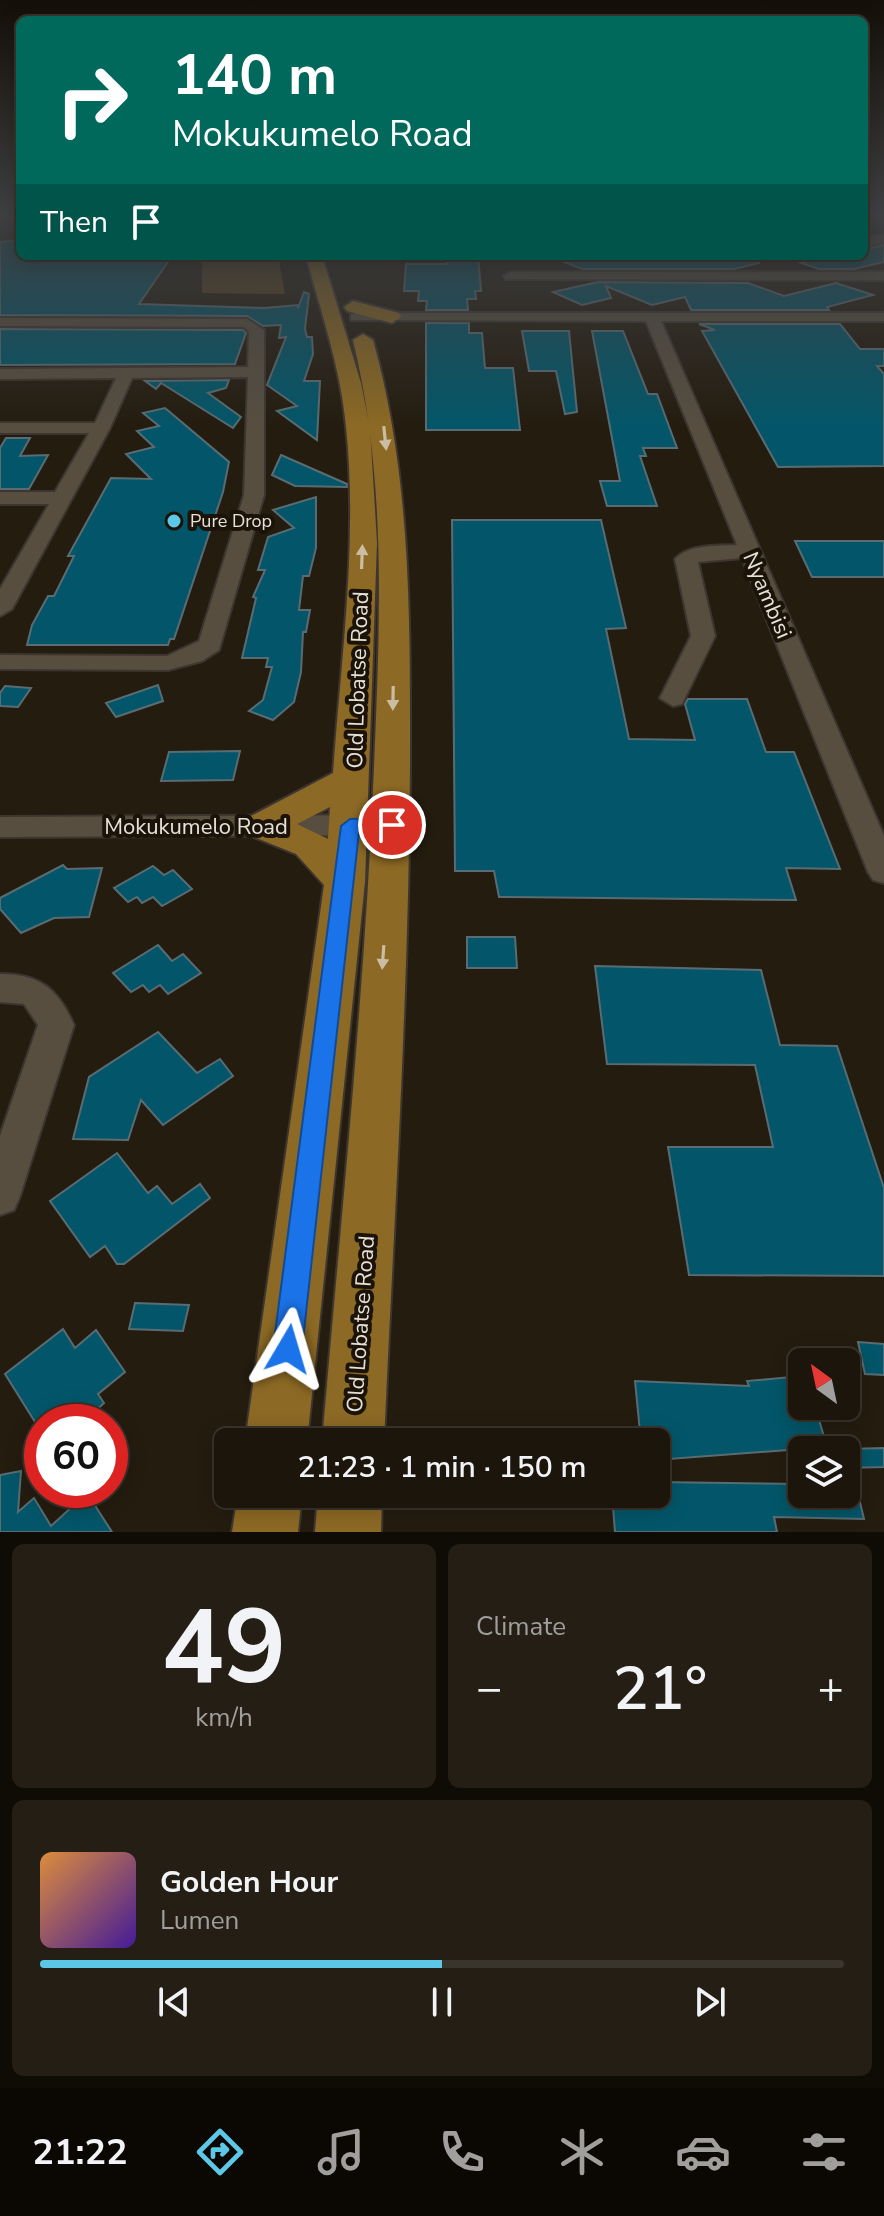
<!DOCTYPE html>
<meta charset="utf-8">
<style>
:root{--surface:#1b150b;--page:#241e14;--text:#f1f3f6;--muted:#a09f9d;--line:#39342c;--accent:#5cc7e7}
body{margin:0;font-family:"Nunito Sans",sans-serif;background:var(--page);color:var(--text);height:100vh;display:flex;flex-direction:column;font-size:30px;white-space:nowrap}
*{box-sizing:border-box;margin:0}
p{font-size:26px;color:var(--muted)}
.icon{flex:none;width:44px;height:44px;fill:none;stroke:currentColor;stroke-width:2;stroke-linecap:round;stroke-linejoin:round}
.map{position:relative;height:1532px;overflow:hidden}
.details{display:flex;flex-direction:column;gap:12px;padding:12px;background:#0f0c06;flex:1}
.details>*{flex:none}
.hud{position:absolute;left:16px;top:16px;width:852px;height:244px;border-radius:12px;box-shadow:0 4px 20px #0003,0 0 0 2px var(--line);background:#00695c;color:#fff;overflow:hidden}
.needle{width:52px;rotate:327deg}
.controls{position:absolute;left:788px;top:1348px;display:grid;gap:16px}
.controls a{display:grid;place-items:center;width:72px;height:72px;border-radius:12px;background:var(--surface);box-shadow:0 4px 20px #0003,0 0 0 2px var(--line);font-size:40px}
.speed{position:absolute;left:24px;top:1404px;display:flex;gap:16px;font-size:40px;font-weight:700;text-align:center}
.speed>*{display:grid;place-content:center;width:104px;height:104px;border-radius:50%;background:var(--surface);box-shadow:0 4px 20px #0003,0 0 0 2px var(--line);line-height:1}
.speed .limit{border:12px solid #d22;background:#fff;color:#111}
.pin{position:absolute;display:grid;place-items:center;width:68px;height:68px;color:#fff;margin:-34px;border:4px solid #fff;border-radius:50%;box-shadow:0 2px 8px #0007}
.me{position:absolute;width:88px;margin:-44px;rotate:7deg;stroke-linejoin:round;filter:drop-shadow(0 0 6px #0008)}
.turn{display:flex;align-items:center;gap:28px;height:168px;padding:0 24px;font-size:36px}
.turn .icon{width:104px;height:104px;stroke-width:2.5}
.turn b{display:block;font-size:56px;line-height:68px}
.then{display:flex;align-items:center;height:76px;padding:0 24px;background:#0003;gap:16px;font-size:30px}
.big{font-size:60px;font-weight:600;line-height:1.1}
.details .tile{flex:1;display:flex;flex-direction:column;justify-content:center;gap:12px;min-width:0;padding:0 28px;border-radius:12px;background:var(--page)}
.details .dial{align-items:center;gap:0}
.dial b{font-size:104px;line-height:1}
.song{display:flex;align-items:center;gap:24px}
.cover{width:96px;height:96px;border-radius:12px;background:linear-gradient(135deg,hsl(30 70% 55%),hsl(260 70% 35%))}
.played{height:8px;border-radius:4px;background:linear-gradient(90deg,var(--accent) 50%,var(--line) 50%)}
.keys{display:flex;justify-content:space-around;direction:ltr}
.heat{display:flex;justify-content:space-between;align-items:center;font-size:44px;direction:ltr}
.details .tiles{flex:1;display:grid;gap:12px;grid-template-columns:1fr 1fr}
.tile:last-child{grid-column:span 2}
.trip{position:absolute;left:214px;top:1428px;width:456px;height:80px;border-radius:12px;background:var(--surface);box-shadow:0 4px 20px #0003,0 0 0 2px var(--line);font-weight:600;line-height:80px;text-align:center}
.menu{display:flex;height:128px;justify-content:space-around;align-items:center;background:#0b0804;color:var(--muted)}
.menu .icon{width:56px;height:56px}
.menu .active{color:var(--accent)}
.menu b{font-size:36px;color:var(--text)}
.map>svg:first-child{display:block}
.green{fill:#57401b}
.building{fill:#035669;stroke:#596c73;stroke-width:2}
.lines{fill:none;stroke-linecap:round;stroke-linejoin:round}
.minor-casing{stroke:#3d3630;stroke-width:4}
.major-casing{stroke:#3d3630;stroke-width:4}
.minor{fill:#574e40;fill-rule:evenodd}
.major{fill:#8c6924;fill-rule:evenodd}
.oneway{fill:#cbbda3}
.route{fill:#1a73e8;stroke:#114b97;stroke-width:2}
.poi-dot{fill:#5cc7e7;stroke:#1b1307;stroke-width:3}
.labels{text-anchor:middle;stroke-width:8;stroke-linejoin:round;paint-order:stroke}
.far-poi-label{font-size:18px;fill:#e6e1d9;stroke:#1b1307;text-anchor:start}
.street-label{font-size:22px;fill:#e6e1d9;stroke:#1b1307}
</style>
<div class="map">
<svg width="884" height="1532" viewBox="0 0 884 1532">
<rect width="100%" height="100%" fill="#241c0f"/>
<!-- green -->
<polygon class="green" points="202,256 278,256 285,294 202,293"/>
<!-- building -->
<g class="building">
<polygon points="20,240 20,256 172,256 139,304 264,308 298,305 298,308 304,292 309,294 305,329 307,337 312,337 313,354 304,381 320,381 317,440 277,411 297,406 267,385 286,337 279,338 281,325 263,326 247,316 0,315 0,242"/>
<polygon points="884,245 884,262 854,269 819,269 801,263 832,256 864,256 864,250"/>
<polygon points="447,256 478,256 481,291 475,291 476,299 467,299 468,310 426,310 427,301 418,301 419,291 404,291 406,264 447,264"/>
<polygon points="758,256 759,263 734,269 582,269 552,257"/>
<polygon points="598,282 748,283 784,296 836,283 873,295 827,307 829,310 691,310 685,297 652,305 606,286 611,298 582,305 553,292"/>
<polygon points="426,323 469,323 469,333 482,333 485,368 513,368 520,430 426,430"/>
<polygon points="699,324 840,324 860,349 884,349 884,366 877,366 884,374 884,466 778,467 702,331 715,330"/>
<polygon points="0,329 243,330 246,333 235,364 0,365"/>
<polygon points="522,331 569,331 577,412 565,414 556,371 529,371"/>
<polygon points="592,331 623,331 648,394 657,394 677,448 643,448 646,456 640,456 657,506 607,506 600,481 620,481"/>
<polygon points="229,380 226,388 208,393 241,417 233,428 161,383 156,389 145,381"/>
<polygon points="165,408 229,462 223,492 174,639 170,639 168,645 27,645 32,625 48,596 54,596 74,556 68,556 111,478 151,479 126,454 154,447 137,431 159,426 143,413"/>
<polygon points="6,438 30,438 20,456 48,455 29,489 0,489 0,448"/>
<polygon points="281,455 347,484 347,487 295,486 272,475"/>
<polygon points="316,497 316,548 309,576 303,576 299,610 310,610 306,632 303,632 301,672 294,702 273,720 249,711 263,700 272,667 266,667 268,658 242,658 256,598 253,597 265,570 258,570 268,537 294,528 273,510"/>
<polygon points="452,520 601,520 626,628 606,629 629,739 695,740 685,704 688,699 747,699 766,752 794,752 840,869 786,868 796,900 499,897 494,871 455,871"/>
<polygon points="795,541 884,541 884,577 812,577"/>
<polygon points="158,685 163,701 116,717 106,703"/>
<polygon points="5,686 31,688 18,707 0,706 0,693"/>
<polygon points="240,751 233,780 161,781 169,752"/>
<polygon points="63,865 67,869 102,868 89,917 54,918 21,933 0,909 0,898"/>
<polygon points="153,866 164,875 173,870 192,889 162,906 153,897 142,903 137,897 128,902 114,888"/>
<polygon points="467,937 515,937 517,968 467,968"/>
<polygon points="158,945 172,961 183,954 201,973 168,994 160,985 149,992 143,985 131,992 113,973"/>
<polygon points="595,966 761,970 780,1045 837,1046 884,1188 884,1276 689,1275 668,1147 773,1147 755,1065 607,1064"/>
<polygon points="158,1032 197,1073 220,1059 233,1076 163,1125 141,1100 128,1140 73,1139 89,1077"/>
<polygon points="117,1153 148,1193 157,1186 172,1204 200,1184 210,1198 124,1264 117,1264 105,1246 90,1257 50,1201"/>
<polygon points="135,1303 189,1305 183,1331 129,1329"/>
<polygon points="63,1329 75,1348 96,1330 125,1372 98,1394 104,1403 83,1422 35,1422 5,1374"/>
<polygon points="858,1342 884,1344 884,1375 865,1374"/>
<polygon points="802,1376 802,1406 815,1406 827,1447 656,1460 656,1442 641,1442 635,1381 749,1386 747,1381"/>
<polygon points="884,1448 884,1467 846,1468 846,1449"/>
<polygon points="21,1471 18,1512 34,1498 51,1526 87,1493 112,1532 0,1532 0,1475"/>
<polygon points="656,1482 802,1484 802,1494 858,1494 864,1519 774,1517 777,1532 615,1532 612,1494 656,1494"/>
</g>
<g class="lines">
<!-- minor casing -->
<g class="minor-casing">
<g id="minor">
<rect x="864" y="213" width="20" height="4"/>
<polygon points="884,234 884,242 864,247 864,239"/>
<polygon points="511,272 884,272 884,280 506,279 504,276"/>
<path d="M356,313h528v8h-223l223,515v47l-11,-3 -5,-8 -126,-314 -44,4 17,74 -33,68 -9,2 -13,-8 31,-62 -16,-77c14,-15 42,-13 62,-14l-91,-224 -295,-1v-6z"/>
<polygon points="0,318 247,319 264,330 264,495 219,650 202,661 168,670 0,669 0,655 167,656 199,641 244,495 248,377 132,378 110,428 12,609 0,616 0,589 49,504 0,504 0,492 55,492 89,433 0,433 0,423 95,423 116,378 0,379 0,369 248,367 249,332 244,327 0,326"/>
<polygon points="392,815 403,818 407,825 403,832 392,835 0,837 0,817"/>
<path d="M0,974c40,0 58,15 74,51l-54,171 -6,14 -14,5v-79l38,-111 -14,-21 -24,-2z"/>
</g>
</g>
<!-- major casing -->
<g class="major-casing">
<g id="major">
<path d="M306,256h16l39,127 9,45 7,114 -12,340 -58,560h-62l79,-557 -28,-31 -47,-19 -5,-9 5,-9 84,-44c8,-114 25,-232 13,-346 -5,-58 -25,-115 -40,-171zM330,807l-2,32 -31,-15z"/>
<polygon points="353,301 399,313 401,317 392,323 347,311 344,307"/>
<path d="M363,334l10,6c39,140 37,282 37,426 -1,225 -16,451 -26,676h-62c19,-225 43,-450 52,-675 6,-144 13,-286 -21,-427z"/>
<polygon points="238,1494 302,1494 298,1532 232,1532"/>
<polygon points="318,1494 382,1494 381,1532 315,1532"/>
</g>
</g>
<!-- minor -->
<use href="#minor" class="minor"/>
<!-- major -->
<use href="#major" class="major"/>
</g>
<!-- one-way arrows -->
<defs><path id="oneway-solid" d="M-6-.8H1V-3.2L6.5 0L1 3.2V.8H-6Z" transform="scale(2)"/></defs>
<g class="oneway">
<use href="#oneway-solid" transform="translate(385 438) rotate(84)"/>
<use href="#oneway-solid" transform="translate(362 557) rotate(-88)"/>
<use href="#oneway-solid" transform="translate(393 698) rotate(91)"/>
<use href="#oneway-solid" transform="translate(383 957) rotate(94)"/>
</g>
<!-- sky -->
<linearGradient id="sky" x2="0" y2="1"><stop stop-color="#140f08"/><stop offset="0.5" stop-color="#3f4042"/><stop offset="1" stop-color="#3f4042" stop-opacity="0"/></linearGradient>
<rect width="884" height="427" fill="url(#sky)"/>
<!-- route -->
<polygon class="route" points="392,818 398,820 401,825 398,830 359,832 302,1349 298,1359 288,1364 277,1359 273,1349 341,826 350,819"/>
<!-- markers -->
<circle class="poi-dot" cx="174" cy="521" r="8"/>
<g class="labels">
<!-- far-poi labels -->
<g class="far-poi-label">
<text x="190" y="527">Pure Drop</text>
</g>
<!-- street labels -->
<g class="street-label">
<text transform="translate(768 595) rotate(67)" y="8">Nyambisi</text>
<text transform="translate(357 680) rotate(-88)" y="8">Old Lobatse Road</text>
<text x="196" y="834">Mokukumelo Road</text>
<text transform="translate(360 1324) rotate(-86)" y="8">Old Lobatse Road</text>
</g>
</g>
</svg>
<div class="controls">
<a><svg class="needle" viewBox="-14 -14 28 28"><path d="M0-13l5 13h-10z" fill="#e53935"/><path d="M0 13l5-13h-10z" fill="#a09f9d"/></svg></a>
<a><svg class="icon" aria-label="layers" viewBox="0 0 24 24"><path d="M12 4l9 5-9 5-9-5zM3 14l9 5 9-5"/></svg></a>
</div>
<div class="speed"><div class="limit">60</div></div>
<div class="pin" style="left:392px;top:825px;background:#d93025"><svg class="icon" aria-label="arrive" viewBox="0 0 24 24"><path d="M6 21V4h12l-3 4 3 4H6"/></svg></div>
<svg class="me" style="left:288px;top:1349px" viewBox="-20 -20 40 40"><path d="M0-17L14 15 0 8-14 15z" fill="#1a73e8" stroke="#fff" stroke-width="4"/></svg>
<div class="trip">21:23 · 1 min · 150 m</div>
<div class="hud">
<div class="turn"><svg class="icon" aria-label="right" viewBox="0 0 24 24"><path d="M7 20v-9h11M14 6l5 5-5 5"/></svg><div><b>140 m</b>Mokukumelo Road</div></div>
<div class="then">Then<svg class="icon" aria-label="arrive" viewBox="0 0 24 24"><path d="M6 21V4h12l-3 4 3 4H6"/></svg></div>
</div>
</div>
<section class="details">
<div class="tiles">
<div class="tile dial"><b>49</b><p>km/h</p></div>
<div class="tile"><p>Climate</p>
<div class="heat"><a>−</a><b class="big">21°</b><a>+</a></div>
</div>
<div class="tile">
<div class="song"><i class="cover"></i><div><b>Golden Hour</b><p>Lumen</p></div></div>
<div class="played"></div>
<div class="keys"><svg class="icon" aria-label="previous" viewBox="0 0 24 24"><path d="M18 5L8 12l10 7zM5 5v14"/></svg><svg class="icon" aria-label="pause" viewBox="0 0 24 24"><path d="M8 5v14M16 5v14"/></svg><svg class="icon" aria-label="next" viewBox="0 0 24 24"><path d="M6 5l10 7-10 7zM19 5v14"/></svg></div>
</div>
</div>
</section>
<nav class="menu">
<b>21:22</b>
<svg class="icon active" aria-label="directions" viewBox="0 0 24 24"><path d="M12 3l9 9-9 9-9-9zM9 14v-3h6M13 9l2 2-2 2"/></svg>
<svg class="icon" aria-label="music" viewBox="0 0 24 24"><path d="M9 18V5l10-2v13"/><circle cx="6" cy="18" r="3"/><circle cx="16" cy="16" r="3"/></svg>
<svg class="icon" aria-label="phone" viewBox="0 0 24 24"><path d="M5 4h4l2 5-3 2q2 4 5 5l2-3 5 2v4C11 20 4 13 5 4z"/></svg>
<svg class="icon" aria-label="climate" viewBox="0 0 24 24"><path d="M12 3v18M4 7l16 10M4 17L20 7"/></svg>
<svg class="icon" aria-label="car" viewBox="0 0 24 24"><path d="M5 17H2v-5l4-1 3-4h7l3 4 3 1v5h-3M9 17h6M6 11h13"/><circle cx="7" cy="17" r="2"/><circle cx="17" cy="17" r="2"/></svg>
<svg class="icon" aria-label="filters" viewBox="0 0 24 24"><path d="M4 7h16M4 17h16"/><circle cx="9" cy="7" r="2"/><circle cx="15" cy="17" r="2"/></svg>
</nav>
